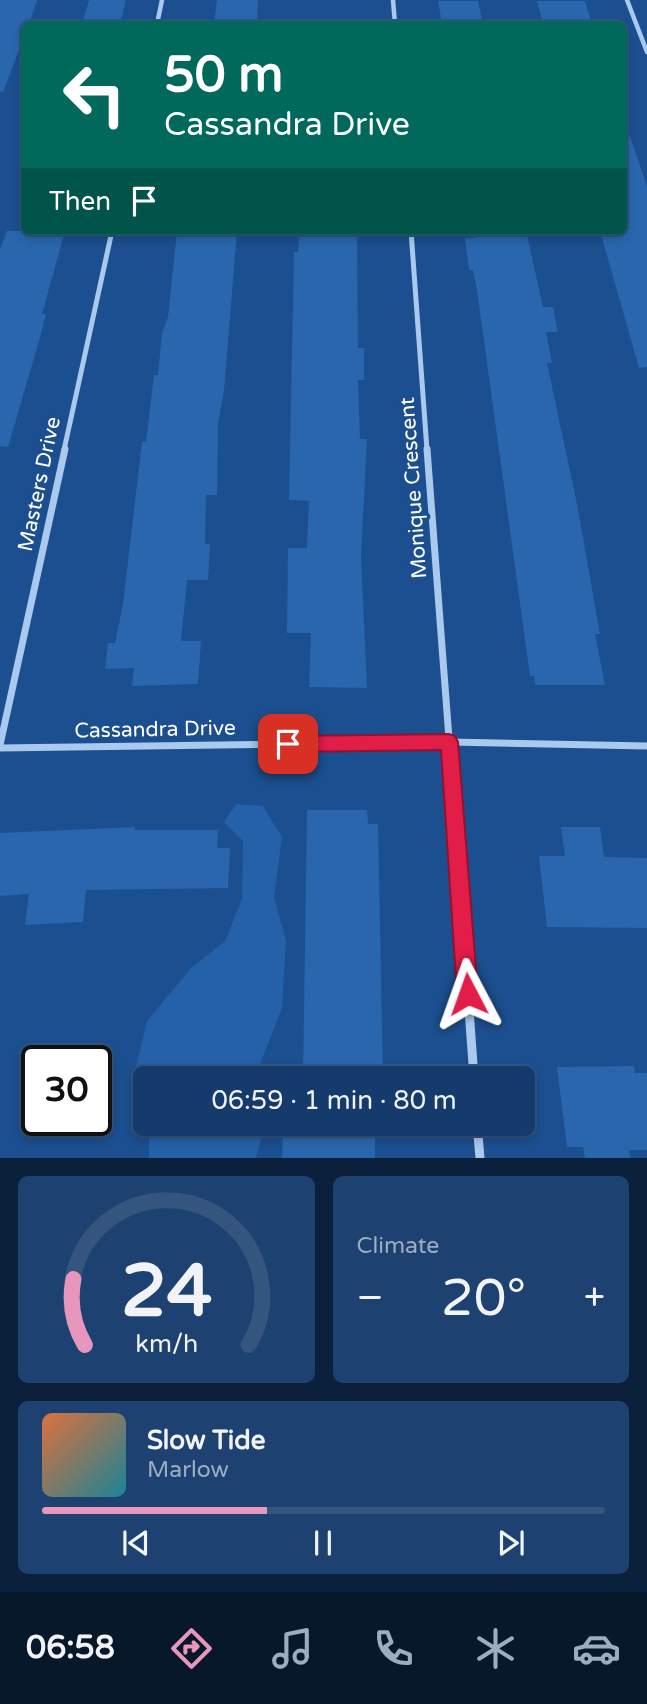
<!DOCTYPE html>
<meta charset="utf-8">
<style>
:root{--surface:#143b6b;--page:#1d4271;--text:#f1f3f6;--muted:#9dadc1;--line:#33557e;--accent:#e797bd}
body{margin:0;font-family:"Varela Round",sans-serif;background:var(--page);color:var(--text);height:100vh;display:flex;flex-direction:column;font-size:26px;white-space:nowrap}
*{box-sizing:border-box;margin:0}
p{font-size:23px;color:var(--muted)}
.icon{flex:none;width:38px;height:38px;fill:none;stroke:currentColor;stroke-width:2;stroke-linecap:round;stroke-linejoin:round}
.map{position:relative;height:1158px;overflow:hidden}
.side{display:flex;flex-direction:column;gap:18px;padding:18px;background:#0b203b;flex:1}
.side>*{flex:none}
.guide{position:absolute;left:21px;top:21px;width:606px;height:214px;border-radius:10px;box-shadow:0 4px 10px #0003,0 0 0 2px var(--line);background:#00695c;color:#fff;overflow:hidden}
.speed{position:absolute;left:21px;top:1045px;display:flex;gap:14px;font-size:35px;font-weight:700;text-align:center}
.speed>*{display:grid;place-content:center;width:91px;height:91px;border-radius:50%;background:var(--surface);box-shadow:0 4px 10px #0003,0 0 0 2px var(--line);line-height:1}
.speed .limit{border:4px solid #111;border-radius:10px;background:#fff;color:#111}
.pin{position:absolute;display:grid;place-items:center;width:60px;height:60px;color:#fff;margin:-30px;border-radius:14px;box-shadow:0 4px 10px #0006}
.me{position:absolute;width:77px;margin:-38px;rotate:356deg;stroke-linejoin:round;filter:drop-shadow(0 0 5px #0008)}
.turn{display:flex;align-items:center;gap:24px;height:147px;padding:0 28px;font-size:32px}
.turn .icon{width:91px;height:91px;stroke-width:2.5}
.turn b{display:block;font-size:49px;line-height:60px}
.then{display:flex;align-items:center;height:66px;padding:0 28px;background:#0003;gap:14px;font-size:26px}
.big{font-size:52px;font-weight:600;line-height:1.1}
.side .tile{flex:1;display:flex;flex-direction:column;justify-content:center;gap:10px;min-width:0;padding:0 24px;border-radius:10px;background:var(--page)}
.side .dial{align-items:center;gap:0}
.dial svg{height:182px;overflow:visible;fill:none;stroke:var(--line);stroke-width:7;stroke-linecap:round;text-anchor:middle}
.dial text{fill:var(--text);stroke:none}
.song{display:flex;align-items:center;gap:21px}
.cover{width:84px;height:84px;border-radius:10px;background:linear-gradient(135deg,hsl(20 70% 55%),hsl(190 70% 35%))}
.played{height:7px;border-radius:4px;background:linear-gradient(90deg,var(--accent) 40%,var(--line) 40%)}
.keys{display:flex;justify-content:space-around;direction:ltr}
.heat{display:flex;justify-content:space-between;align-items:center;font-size:38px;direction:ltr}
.side .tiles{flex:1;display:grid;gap:18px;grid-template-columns:1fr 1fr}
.tile:last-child{grid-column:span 2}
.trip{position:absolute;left:133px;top:1066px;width:402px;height:70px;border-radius:10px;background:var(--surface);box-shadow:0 4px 10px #0003,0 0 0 2px var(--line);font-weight:600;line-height:70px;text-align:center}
.menu{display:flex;height:112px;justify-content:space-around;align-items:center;background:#08182b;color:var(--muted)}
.menu .icon{width:49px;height:49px}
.menu .active{color:var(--accent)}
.menu b{font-size:32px;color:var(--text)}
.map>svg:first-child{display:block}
.green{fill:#2461a8}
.building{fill:#2a66ad}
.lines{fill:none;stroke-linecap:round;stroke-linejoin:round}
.street-far3{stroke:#a9c9ee;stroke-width:4.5}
.street-far2{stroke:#a9c9ee;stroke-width:5}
.street-far1{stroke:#a9c9ee;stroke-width:7}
.street{stroke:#a9c9ee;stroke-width:9}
.route{fill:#e11d48;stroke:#92132f;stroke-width:2}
.labels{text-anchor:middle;stroke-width:7;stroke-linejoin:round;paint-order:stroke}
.street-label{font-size:21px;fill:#fff;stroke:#1b4f8f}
</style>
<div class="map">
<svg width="647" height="1158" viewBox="0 0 647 1158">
<rect width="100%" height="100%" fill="#1b4f8f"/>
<!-- green -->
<g class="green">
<polygon points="236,804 263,806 282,837 274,897 286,941 282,1008 260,1064 261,1078 145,1078 145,1105 136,1066 147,1021 190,969 225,941 242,899 243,841 224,822"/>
<polygon points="149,1124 264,1124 264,1127 256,1158 149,1158"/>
</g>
<!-- building -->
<g class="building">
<polygon points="0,0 37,0 29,24 24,24 24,37 3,92 0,91"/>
<polygon points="89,0 126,0 120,24 82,24"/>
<polygon points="217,0 258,0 257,24 214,24"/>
<polygon points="438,1 478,1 483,24 442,24"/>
<polygon points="537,1 585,1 592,24 543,24"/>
<polygon points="627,128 647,186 647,367 639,368 600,231 623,231 623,129"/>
<polygon points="7,231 65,231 42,314 46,314 41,334 8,447 0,446 0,250"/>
<polygon points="177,231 237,231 224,391 218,424 217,495 206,495 205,544 210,544 208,580 187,580 181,641 201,641 198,684 132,686 134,668 105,669 108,643 115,643 123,604 142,442 146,442 154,375 158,375 162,333 168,317"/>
<polygon points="300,231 357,232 358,348 364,348 364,380 358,380 360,439 367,439 361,557 367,688 309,687 311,633 287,633 288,548 307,548 309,501 289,500 294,252 298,252"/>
<polygon points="475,231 526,231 543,307 553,307 558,332 546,332 552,363 547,363 577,504 600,634 595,634 605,685 535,685 534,676 530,676 477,290 473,270 469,270 465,238 476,238"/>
<polygon points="307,810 367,810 368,824 378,824 383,1078 303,1078"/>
<polygon points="135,827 134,830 218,830 217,848 230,848 228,888 86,890 83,922 25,925 29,894 0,896 0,833"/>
<polygon points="561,827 600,827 604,857 647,858 647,928 547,927 539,856 565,856"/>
<polygon points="634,1066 635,1073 647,1073 647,1150 629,1150 630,1158 585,1158 583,1147 567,1147 557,1067"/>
<polygon points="283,1130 375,1130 375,1158 282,1158"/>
</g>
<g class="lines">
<!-- street-far3 -->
<g class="street-far3">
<polyline points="393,0 395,24"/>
<polyline points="627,0 647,52"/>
<polyline points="157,24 162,0"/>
</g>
<!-- street-far2 -->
<g class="street-far2">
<polyline points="411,231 427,450"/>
<polyline points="64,450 112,231"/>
</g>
<!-- street-far1 -->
<g class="street-far1">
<polyline points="427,449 451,765"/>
<polyline points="0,745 65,449"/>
<polyline points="0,748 449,742 647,746"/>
</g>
<!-- street -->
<g class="street">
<polyline points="451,763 474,1078"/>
<polyline points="477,1124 480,1158"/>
</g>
</g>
<!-- route -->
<polygon class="route" points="449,734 455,736 458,742 478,994 475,1002 468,1005 460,1002 457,994 441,750 288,752 282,750 279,744 282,739 288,736"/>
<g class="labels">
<!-- street labels -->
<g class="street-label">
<text transform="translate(39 484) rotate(-78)" y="7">Masters Drive</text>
<text transform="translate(413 488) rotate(-94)" y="7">Monique Crescent</text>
<text transform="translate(155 729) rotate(-1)" y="7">Cassandra Drive</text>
</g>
</g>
</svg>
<div class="speed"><div class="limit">30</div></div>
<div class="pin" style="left:288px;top:744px;background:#d93025"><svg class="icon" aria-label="arrive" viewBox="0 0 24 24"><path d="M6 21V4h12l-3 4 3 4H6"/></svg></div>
<svg class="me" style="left:468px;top:994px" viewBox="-20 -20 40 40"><path d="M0-17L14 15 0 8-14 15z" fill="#e11d48" stroke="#fff" stroke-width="4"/></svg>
<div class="trip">06:59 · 1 min · 80 m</div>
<div class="guide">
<div class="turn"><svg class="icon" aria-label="left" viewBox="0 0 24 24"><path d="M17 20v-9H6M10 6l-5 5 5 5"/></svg><div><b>50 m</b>Cassandra Drive</div></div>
<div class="then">Then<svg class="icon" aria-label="arrive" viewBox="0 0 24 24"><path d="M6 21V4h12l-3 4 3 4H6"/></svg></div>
</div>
</div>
<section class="side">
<div class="tiles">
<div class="tile dial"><svg viewBox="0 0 100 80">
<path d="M14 69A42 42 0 1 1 86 69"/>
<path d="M14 69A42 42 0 0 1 9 40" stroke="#e797bd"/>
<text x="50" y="56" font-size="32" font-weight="700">24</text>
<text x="50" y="72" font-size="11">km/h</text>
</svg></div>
<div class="tile"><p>Climate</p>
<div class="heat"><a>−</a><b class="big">20°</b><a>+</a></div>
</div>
<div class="tile">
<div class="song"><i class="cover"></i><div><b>Slow Tide</b><p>Marlow</p></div></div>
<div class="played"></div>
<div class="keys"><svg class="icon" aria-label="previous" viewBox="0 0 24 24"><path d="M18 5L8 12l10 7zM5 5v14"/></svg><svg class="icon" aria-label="pause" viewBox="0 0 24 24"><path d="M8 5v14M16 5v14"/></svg><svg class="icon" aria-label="next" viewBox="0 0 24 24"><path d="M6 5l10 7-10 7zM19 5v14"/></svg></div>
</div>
</div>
</section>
<nav class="menu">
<b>06:58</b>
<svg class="icon active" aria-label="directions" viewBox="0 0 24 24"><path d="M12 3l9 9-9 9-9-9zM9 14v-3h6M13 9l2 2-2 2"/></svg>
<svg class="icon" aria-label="music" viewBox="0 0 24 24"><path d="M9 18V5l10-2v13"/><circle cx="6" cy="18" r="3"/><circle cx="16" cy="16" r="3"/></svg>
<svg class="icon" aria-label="phone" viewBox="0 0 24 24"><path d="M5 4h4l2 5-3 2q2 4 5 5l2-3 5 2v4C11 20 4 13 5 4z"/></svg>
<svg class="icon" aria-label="climate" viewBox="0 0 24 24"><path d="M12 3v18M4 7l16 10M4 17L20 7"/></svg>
<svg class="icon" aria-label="car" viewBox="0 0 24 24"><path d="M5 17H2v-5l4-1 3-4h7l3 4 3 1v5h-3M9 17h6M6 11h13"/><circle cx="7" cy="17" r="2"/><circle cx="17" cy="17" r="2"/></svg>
</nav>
